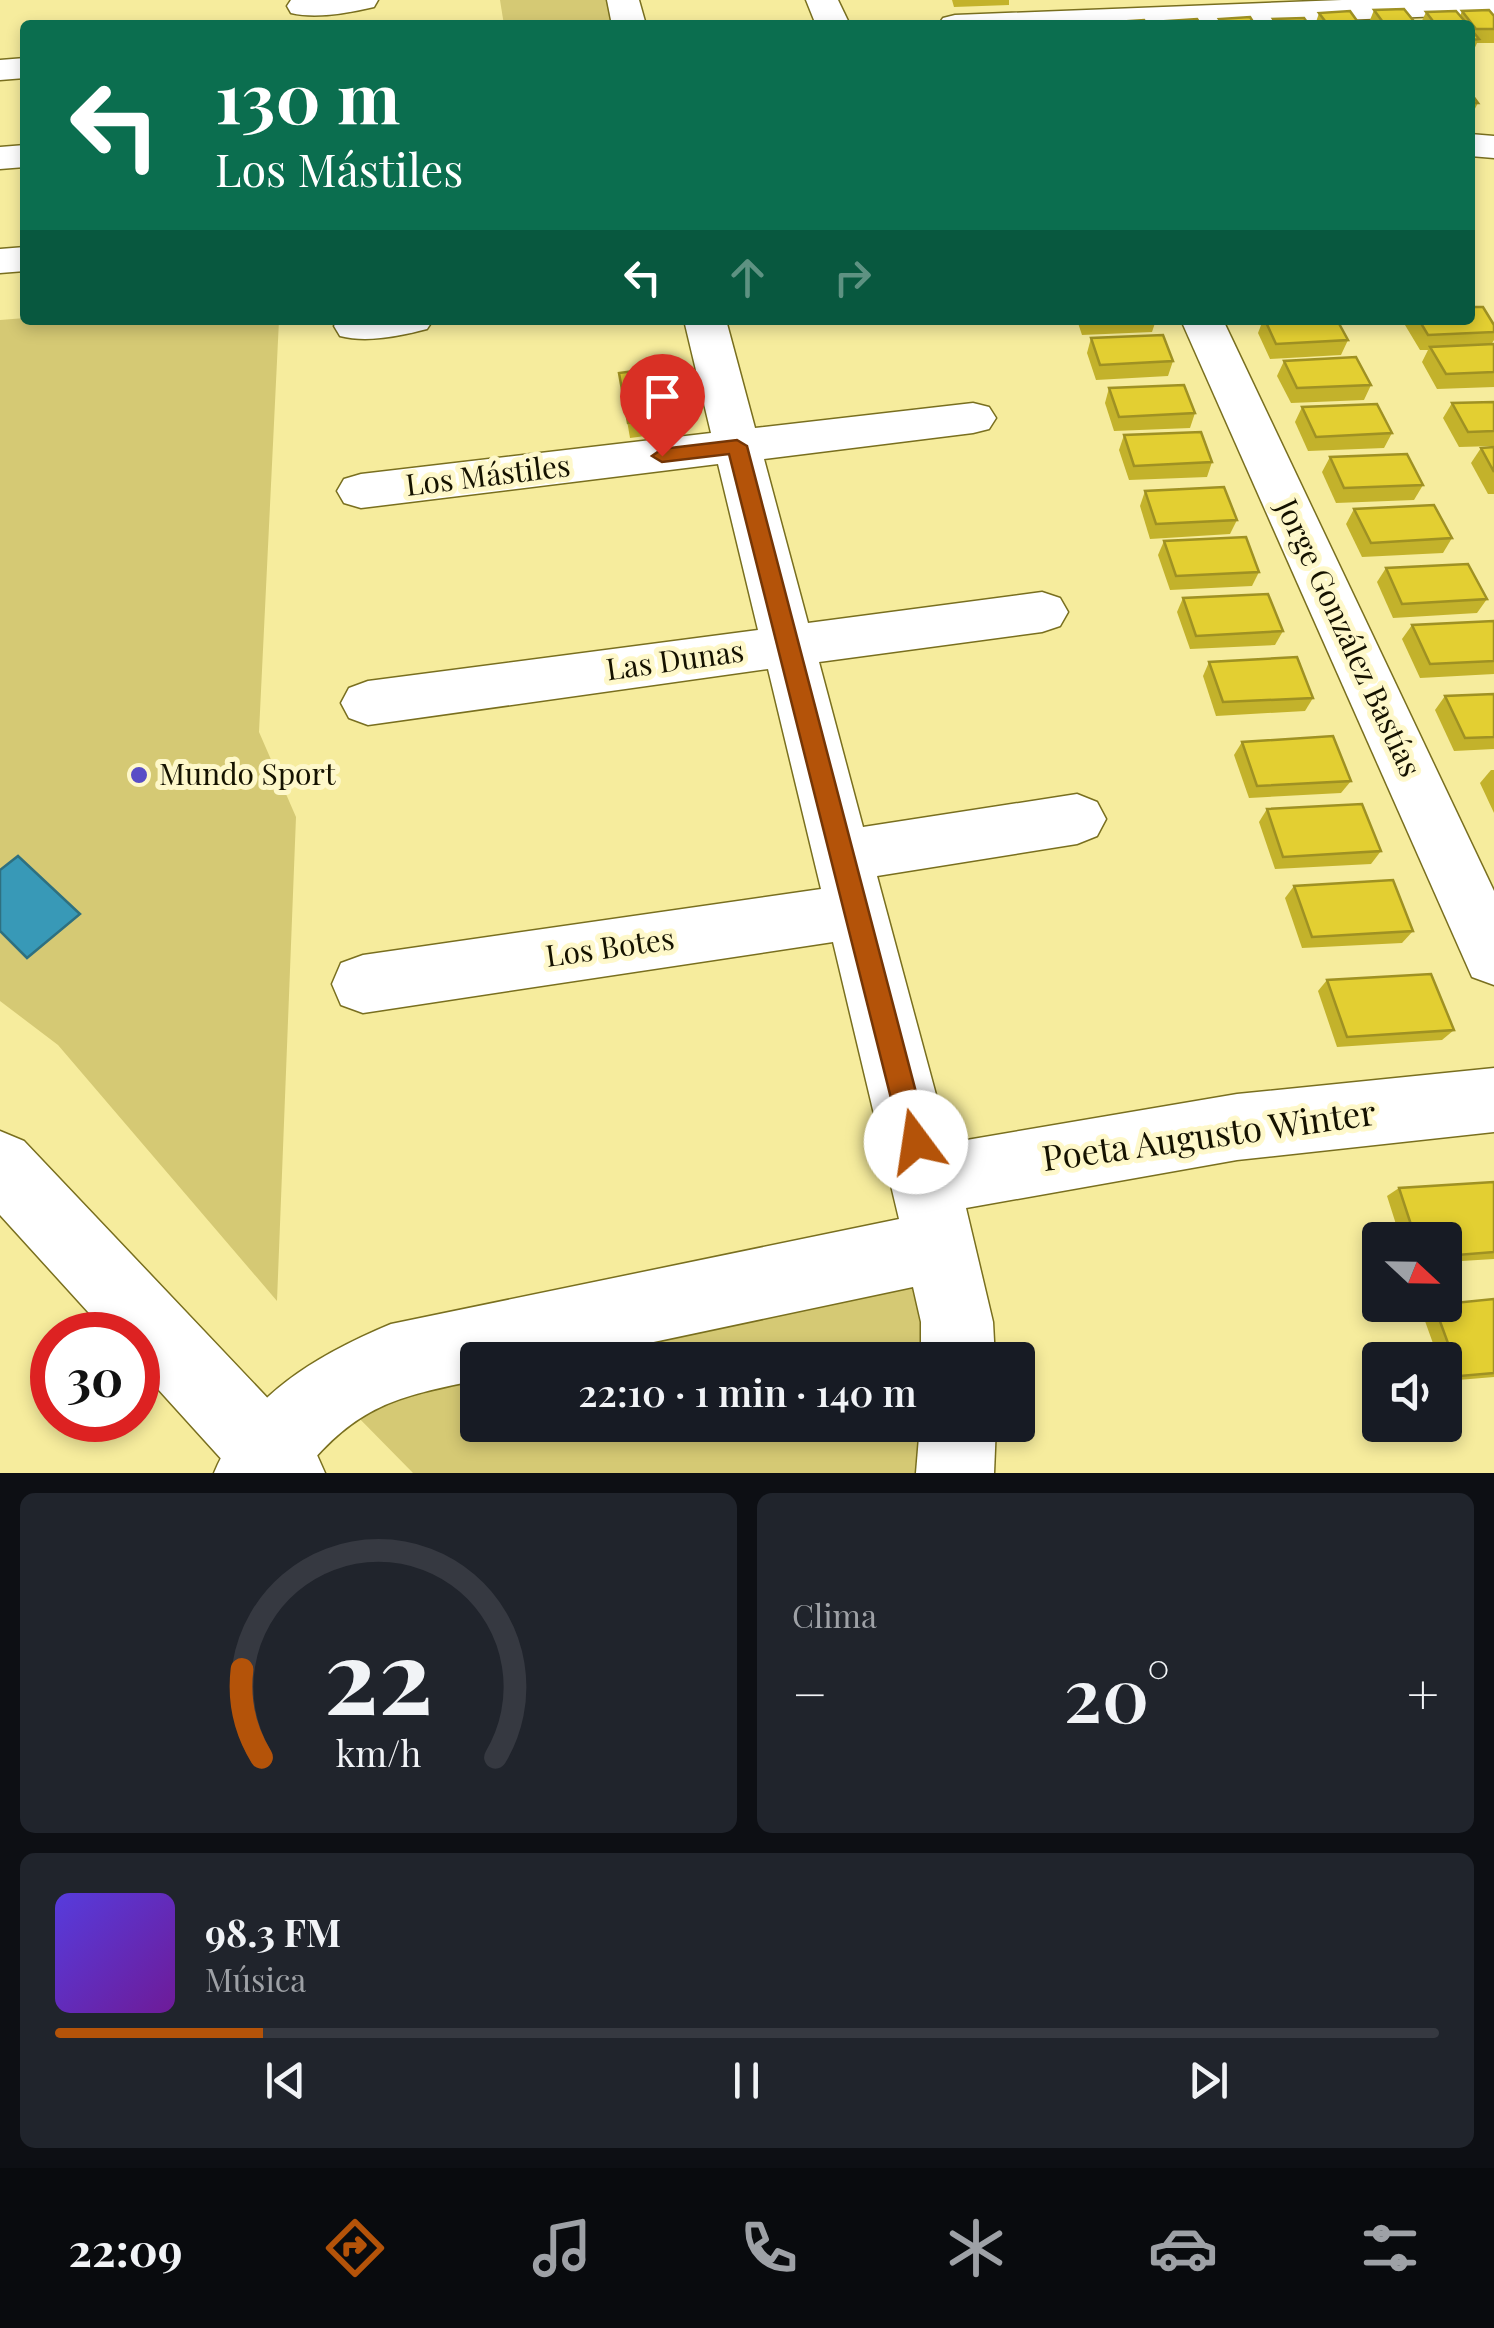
<!DOCTYPE html>
<html lang="es">
<meta charset="utf-8">
<style>
:root{--surface:#171b24;--page:#20242c;--text:#f1f3f6;--muted:#9ea1a6;--line:#363941;--accent:#b45309}
body{margin:0;font-family:"Playfair Display",serif;background:var(--page);color:var(--text);height:100vh;display:flex;flex-direction:column;font-size:38px;white-space:nowrap}
*{box-sizing:border-box;margin:0}
p{font-size:32px;color:var(--muted)}
.icon{flex:none;width:55px;height:55px;fill:none;stroke:currentColor;stroke-width:2;stroke-linecap:round;stroke-linejoin:round}
.map{position:relative;height:1473px;overflow:hidden}
.details{display:flex;flex-direction:column;gap:20px;padding:20px;background:#0d0f14;flex:1}
.details>*{flex:none}
.hud{position:absolute;left:20px;top:20px;width:1455px;height:305px;border-radius:10px;box-shadow:0 5px 15px #0003;background:#0b6e4f;color:#fff;overflow:hidden}
.needle{width:65px;rotate:112deg}
.tools{position:absolute;left:1362px;top:1222px;display:grid;gap:20px}
.tools a{display:grid;place-items:center;width:100px;height:100px;border-radius:10px;background:var(--surface);box-shadow:0 5px 15px #0003;font-size:50px}
.speed{position:absolute;left:30px;top:1312px;display:flex;gap:20px;font-size:50px;font-weight:700;text-align:center}
.speed>*{display:grid;place-content:center;width:130px;height:130px;border-radius:50%;background:var(--surface);box-shadow:0 5px 15px #0003;line-height:1}
.speed .limit{border:15px solid #d22;background:#fff;color:#111}
.pin{position:absolute;display:grid;place-items:center;width:85px;height:85px;color:#fff;margin:-102px -42px;border-radius:50% 50% 50% 0;rotate:-45deg;box-shadow:0 0 10px #0007}
.pin .icon{rotate:45deg}
.me{position:absolute;width:110px;margin:-55px;rotate:346deg;stroke-linejoin:round;filter:drop-shadow(0 0 8px #0008)}
.turn{display:flex;align-items:center;gap:35px;height:210px;padding:0 30px;font-size:45px}
.turn .icon{width:130px;height:130px;stroke-width:2.5}
.turn b{display:block;font-size:70px;line-height:85px}
.lanes{display:flex;align-items:center;height:95px;padding:0 30px;background:#0003;justify-content:center;gap:50px;direction:ltr}
.lanes .off{opacity:.35}
.big{font-size:75px;font-weight:600;line-height:1.1}
.details .widget{flex:1;display:flex;flex-direction:column;justify-content:center;gap:15px;min-width:0;padding:0 35px;border-radius:15px;background:var(--page)}
.details .dial{align-items:center;gap:0}
.dial svg{height:260px;overflow:visible;fill:none;stroke:var(--line);stroke-width:7;stroke-linecap:round;text-anchor:middle}
.dial text{fill:var(--text);stroke:none}
.song{display:flex;align-items:center;gap:30px}
.cover{width:120px;height:120px;border-radius:15px;background:linear-gradient(135deg,hsl(250 70% 55%),hsl(280 70% 35%))}
.played{height:10px;border-radius:5px;background:linear-gradient(90deg,var(--accent) 15%,var(--line) 15%)}
.keys{display:flex;justify-content:space-around;direction:ltr}
.heat{display:flex;justify-content:space-between;align-items:center;font-size:55px;direction:ltr}
.details .tiles{flex:1;display:grid;gap:20px;grid-template-columns:1fr 1fr}
.widget:last-child{grid-column:span 2}
.trip{position:absolute;left:460px;top:1342px;width:575px;height:100px;border-radius:10px;background:var(--surface);box-shadow:0 5px 15px #0003;font-weight:600;line-height:100px;text-align:center}
.menu{display:flex;height:160px;justify-content:space-around;align-items:center;background:#090b0e;color:var(--muted)}
.menu .icon{width:70px;height:70px}
.menu .on{color:var(--accent)}
.menu b{font-size:45px;color:var(--text)}
.map>svg:first-child{display:block}
.green{fill:#d5c974}
.water{fill:#3899b7;stroke:#2e7080;stroke-width:2.5}
.lines{fill:none;stroke-linecap:round;stroke-linejoin:round}
.minor-casing{stroke:#796f1f;stroke-width:3}
.major-casing{stroke:#796f1f;stroke-width:3}
.minor{fill:#fff;fill-rule:evenodd}
.major{fill:#fff;fill-rule:evenodd}
.wall{fill:#c3b22b}
.building{fill:#e3cf32;stroke:#9f9123;stroke-width:2.5}
.route{fill:#b45309;stroke:#753606;stroke-width:2.5}
.poi-dot{fill:#594ec6;stroke:#fef8ca;stroke-width:4}
.labels{text-anchor:middle;stroke-width:10;stroke-linejoin:round;paint-order:stroke}
.street-label{font-size:30px;fill:#151200;stroke:#fef8ca}
.poi-label{font-size:30px;fill:#151200;stroke:#fef8ca;text-anchor:start}
.near-street-label{font-size:35px;fill:#151200;stroke:#fef8ca}
</style>
<div class="map">
<svg width="1494" height="1473" viewBox="0 0 1494 1473">
<rect width="100%" height="100%" fill="#f6ec9d"/>
<!-- green -->
<g class="green">
<polygon points="500,0 608,0 614,25 504,25"/>
<polygon points="25,318 279,320 259,732 296,817 277,1301 58,1045 0,1001 0,320"/>
<polygon points="914,1270 930,1360 478,1360 478,1425 929,1425 925,1473 413,1473 352,1411 385,1375"/>
</g>
<!-- water -->
<polygon class="water" points="18,856 80,914 27,958 0,931 0,870"/>
<g class="lines">
<!-- minor casing -->
<g class="minor-casing">
<g id="minor">
<path d="M291,0h87l-4,7c-25,6 -58,12 -83,6l-4,-7z"/>
<polygon points="607,0 639,0 646,25 612,25"/>
<polygon points="806,0 838,0 850,25 816,25"/>
<polygon points="1342,0 1494,0 1494,14 1210,25 938,25 943,18 955,15"/>
<polygon points="25,58 25,78 0,80 0,60"/>
<polygon points="1470,134 1494,136 1494,158 1470,156"/>
<polygon points="25,145 25,167 0,169 0,147"/>
<polygon points="25,247 25,271 0,273 0,249"/>
<path d="M338,320h95l-6,9c-27,7 -60,14 -87,7l-6,-10z"/>
<path d="M684,320h42l29,108 218,-25 16,4 7,11 -7,11 -16,4 -209,26 44,164 234,-31 18,6 8,14 -8,14 -18,6 -223,30 44,165 214,-33 20,8 9,17 -9,17 -20,8 -200,32 72,267 288,-49 257,-26v64l-257,28 -271,48 27,114 2,38h-74v-38l-8,-35 -344,73h-91v20c-83,17 -120,25 -176,93h-88c32,-77 103,-118 177,-149l508,-105 -66,-277 -470,71 -22,-8 -9,-21 9,-21 22,-8 458,-66 -53,-220 -400,56 -19,-7 -8,-15 8,-15 19,-7 390,-51 -40,-166 -357,44 -17,-5 -7,-12 7,-12 17,-5 350,-41z"/>
<polygon points="1181,320 1223,320 1494,891 1494,985 1472,977"/>
<polygon points="920,1425 996,1425 994,1473 916,1473"/>
</g>
</g>
<!-- major casing -->
<g class="major-casing">
<polygon id="major" points="0,1131 24,1141 313,1446 325,1473 234,1473 138,1367 138,1335 109,1335 0,1215"/>
</g>
<!-- minor -->
<use href="#minor" class="minor"/>
<!-- major -->
<use href="#major" class="major"/>
</g>
<!-- wall -->
<g class="wall">
<polygon points="952,0 1009,0 1009,5 954,7"/>
<polygon points="1374,10 1417,25 1368,25"/>
<polygon points="1462,11 1494,16 1494,43 1477,43 1472,54 1470,54 1470,25 1420,25 1426,12 1460,16"/>
<polygon points="1319,13 1360,25 1315,25"/>
<polygon points="1470,92 1478,103 1470,118"/>
<polygon points="1077,320 1156,320 1152,332 1082,335"/>
<polygon points="1263,320 1337,320 1348,340 1341,355 1270,359 1258,333"/>
<polygon points="1408,320 1470,320 1494,325 1494,340 1491,345 1494,344 1494,387 1437,389 1422,362 1428,350 1420,350 1405,325"/>
<polygon points="1091,338 1173,361 1168,376 1096,380 1087,353"/>
<polygon points="1284,361 1371,385 1364,400 1291,403 1277,376"/>
<polygon points="619,373 683,417 684,431 630,438"/>
<polygon points="1109,388 1195,413 1190,428 1114,431 1105,403"/>
<polygon points="1494,402 1494,446 1459,447 1443,418 1452,403"/>
<polygon points="1302,407 1392,433 1384,448 1308,451 1295,422"/>
<polygon points="1124,435 1212,462 1207,477 1129,480 1119,450"/>
<polygon points="1494,447 1494,494 1488,494 1471,463 1481,448"/>
<polygon points="1330,457 1423,485 1414,500 1336,503 1322,472"/>
<polygon points="1145,491 1237,520 1230,534 1150,539 1140,506"/>
<polygon points="1354,509 1452,538 1443,553 1362,557 1346,524"/>
<polygon points="1164,541 1259,572 1252,586 1170,590 1158,555"/>
<polygon points="1386,568 1487,599 1477,613 1393,618 1377,582"/>
<polygon points="1183,598 1283,631 1275,645 1190,649 1177,612"/>
<polygon points="1494,621 1494,674 1420,678 1402,639 1412,625"/>
<polygon points="1209,662 1313,698 1305,711 1216,716 1203,676"/>
<polygon points="1494,694 1494,749 1454,751 1435,710 1445,696"/>
<polygon points="1242,742 1351,781 1341,793 1249,798 1234,755"/>
<polygon points="1491,770 1494,770 1494,813 1480,783"/>
<polygon points="1267,809 1381,851 1371,864 1275,869 1259,822"/>
<polygon points="1294,886 1413,931 1402,943 1302,948 1285,898"/>
<polygon points="1327,980 1454,1030 1442,1040 1337,1047 1318,991"/>
<polygon points="1494,1182 1494,1259 1445,1262 1445,1240 1401,1240 1387,1196 1399,1188"/>
<polygon points="1494,1299 1494,1377 1446,1381 1445,1360 1439,1360 1421,1310 1432,1305"/>
</g>
<!-- building -->
<g class="building">
<polygon points="1404,9 1417,25 1385,25 1374,10"/>
<polygon points="1489,10 1494,16 1494,29 1476,29 1462,11"/>
<polygon points="1350,11 1360,25 1328,25 1319,13"/>
<polygon points="1456,11 1468,25 1436,25 1426,12"/>
<polygon points="1250,17 1255,25 1223,25 1219,19"/>
<polygon points="1304,18 1309,25 1277,25 1273,19"/>
<polygon points="1197,19 1201,25 1169,25 1166,21"/>
<polygon points="1144,20 1147,25 1116,25 1114,22"/>
<polygon points="1470,28 1479,39 1470,40"/>
<polygon points="1470,92 1478,103 1470,103"/>
<polygon points="1470,307 1483,307 1494,325 1494,332 1428,335 1419,320 1470,320"/>
<polygon points="1265,320 1337,320 1348,340 1276,344"/>
<polygon points="1163,335 1173,361 1100,365 1091,338"/>
<polygon points="1494,344 1494,372 1446,374 1430,347"/>
<polygon points="1356,357 1371,385 1297,388 1284,361"/>
<polygon points="672,366 683,417 628,423 619,373"/>
<polygon points="1184,385 1195,413 1119,417 1109,388"/>
<polygon points="1494,402 1494,431 1468,432 1452,403"/>
<polygon points="1377,404 1392,433 1316,437 1302,407"/>
<polygon points="1201,432 1212,462 1134,466 1124,435"/>
<polygon points="1494,447 1494,472 1481,448"/>
<polygon points="1407,454 1423,485 1344,488 1330,457"/>
<polygon points="1224,487 1237,520 1156,524 1145,491"/>
<polygon points="1434,505 1452,538 1371,543 1354,509"/>
<polygon points="1246,537 1259,572 1176,576 1164,541"/>
<polygon points="1468,564 1487,599 1402,604 1386,568"/>
<polygon points="1268,594 1283,631 1196,636 1183,598"/>
<polygon points="1494,621 1494,661 1430,664 1412,625"/>
<polygon points="1297,657 1313,698 1223,702 1209,662"/>
<polygon points="1494,694 1494,737 1465,738 1445,696"/>
<polygon points="1333,736 1351,781 1257,786 1242,742"/>
<polygon points="1362,804 1381,851 1283,857 1267,809"/>
<polygon points="1393,880 1413,931 1312,937 1294,886"/>
<polygon points="1431,974 1454,1030 1347,1037 1327,980"/>
<polygon points="1494,1182 1494,1252 1445,1256 1445,1240 1416,1240 1399,1188"/>
<polygon points="1494,1299 1494,1373 1460,1376 1434,1305"/>
</g>
<!-- route -->
<polygon class="route" points="737,440 747,446 929,1142 925,1152 916,1156 906,1152 902,1142 729,454 662,462 652,456 662,449"/>
<!-- markers -->
<circle class="poi-dot" cx="139" cy="775" r="10"/>
<g class="labels">
<!-- street labels -->
<g class="street-label">
<text transform="translate(488 476) rotate(-7)" y="10">Los Mástiles</text>
<text transform="translate(1348 638) rotate(65)" y="10">Jorge González Bastías</text>
<text transform="translate(675 661) rotate(-8)" y="10">Las Dunas</text>
<text transform="translate(610 948) rotate(-8)" y="10">Los Botes</text>
</g>
<!-- poi labels -->
<g class="poi-label">
<text x="159" y="785">Mundo Sport</text>
</g>
<!-- near-street labels -->
<g class="near-street-label">
<text transform="translate(1209 1136) rotate(-8)" y="12">Poeta Augusto Winter</text>
</g>
</g>
</svg>
<div class="tools">
<a><svg class="needle" viewBox="-14 -14 28 28"><path d="M0-13l5 13h-10z" fill="#e53935"/><path d="M0 13l5-13h-10z" fill="#9ea1a6"/></svg></a>
<a><svg class="icon" aria-label="sound" viewBox="0 0 24 24"><path d="M4 9h4l5-4v14l-5-4H4zM17 9q2 3 0 6"/></svg></a>
</div>
<div class="speed"><div class="limit">30</div></div>
<div class="pin" style="left:662px;top:456px;background:#d93025"><svg class="icon" aria-label="arrive" viewBox="0 0 24 24"><path d="M6 21V4h12l-3 4 3 4H6"/></svg></div>
<svg class="me" style="left:916px;top:1142px" viewBox="-20 -20 40 40"><circle r="19" fill="#fff"/><path d="M0-13L10 11 0 6-10 11z" fill="#b45309"/></svg>
<div class="trip">22:10 · 1 min · 140 m</div>
<div class="hud">
<div class="turn"><svg class="icon" aria-label="left" viewBox="0 0 24 24"><path d="M17 20v-9H6M10 6l-5 5 5 5"/></svg><div><b>130 m</b>Los Mástiles</div></div>
<div class="lanes"><svg class="icon" aria-label="left" viewBox="0 0 24 24"><path d="M17 20v-9H6M10 6l-5 5 5 5"/></svg><svg class="icon off" aria-label="ahead" viewBox="0 0 24 24"><path d="M12 20V5M6 11l6-6 6 6"/></svg><svg class="icon off" aria-label="right" viewBox="0 0 24 24"><path d="M7 20v-9h11M14 6l5 5-5 5"/></svg></div>
</div>
</div>
<section class="details">
<div class="tiles">
<div class="widget dial"><svg viewBox="0 0 100 80">
<path d="M14 69A42 42 0 1 1 86 69"/>
<path d="M14 69A42 42 0 0 1 8 42" stroke="#b45309"/>
<text x="50" y="56" font-size="32" font-weight="700">22</text>
<text x="50" y="72" font-size="11">km/h</text>
</svg></div>
<div class="widget"><p>Clima</p>
<div class="heat"><a>−</a><b class="big">20°</b><a>+</a></div>
</div>
<div class="widget">
<div class="song"><i class="cover"></i><div><b>98.3 FM</b><p>Música</p></div></div>
<div class="played"></div>
<div class="keys"><svg class="icon" aria-label="previous" viewBox="0 0 24 24"><path d="M18 5L8 12l10 7zM5 5v14"/></svg><svg class="icon" aria-label="pause" viewBox="0 0 24 24"><path d="M8 5v14M16 5v14"/></svg><svg class="icon" aria-label="next" viewBox="0 0 24 24"><path d="M6 5l10 7-10 7zM19 5v14"/></svg></div>
</div>
</div>
</section>
<nav class="menu">
<b>22:09</b>
<svg class="icon on" aria-label="directions" viewBox="0 0 24 24"><path d="M12 3l9 9-9 9-9-9zM9 14v-3h6M13 9l2 2-2 2"/></svg>
<svg class="icon" aria-label="music" viewBox="0 0 24 24"><path d="M9 18V5l10-2v13"/><circle cx="6" cy="18" r="3"/><circle cx="16" cy="16" r="3"/></svg>
<svg class="icon" aria-label="phone" viewBox="0 0 24 24"><path d="M5 4h4l2 5-3 2q2 4 5 5l2-3 5 2v4C11 20 4 13 5 4z"/></svg>
<svg class="icon" aria-label="climate" viewBox="0 0 24 24"><path d="M12 3v18M4 7l16 10M4 17L20 7"/></svg>
<svg class="icon" aria-label="car" viewBox="0 0 24 24"><path d="M5 17H2v-5l4-1 3-4h7l3 4 3 1v5h-3M9 17h6M6 11h13"/><circle cx="7" cy="17" r="2"/><circle cx="17" cy="17" r="2"/></svg>
<svg class="icon" aria-label="filters" viewBox="0 0 24 24"><path d="M4 7h16M4 17h16"/><circle cx="9" cy="7" r="2"/><circle cx="15" cy="17" r="2"/></svg>
</nav>
